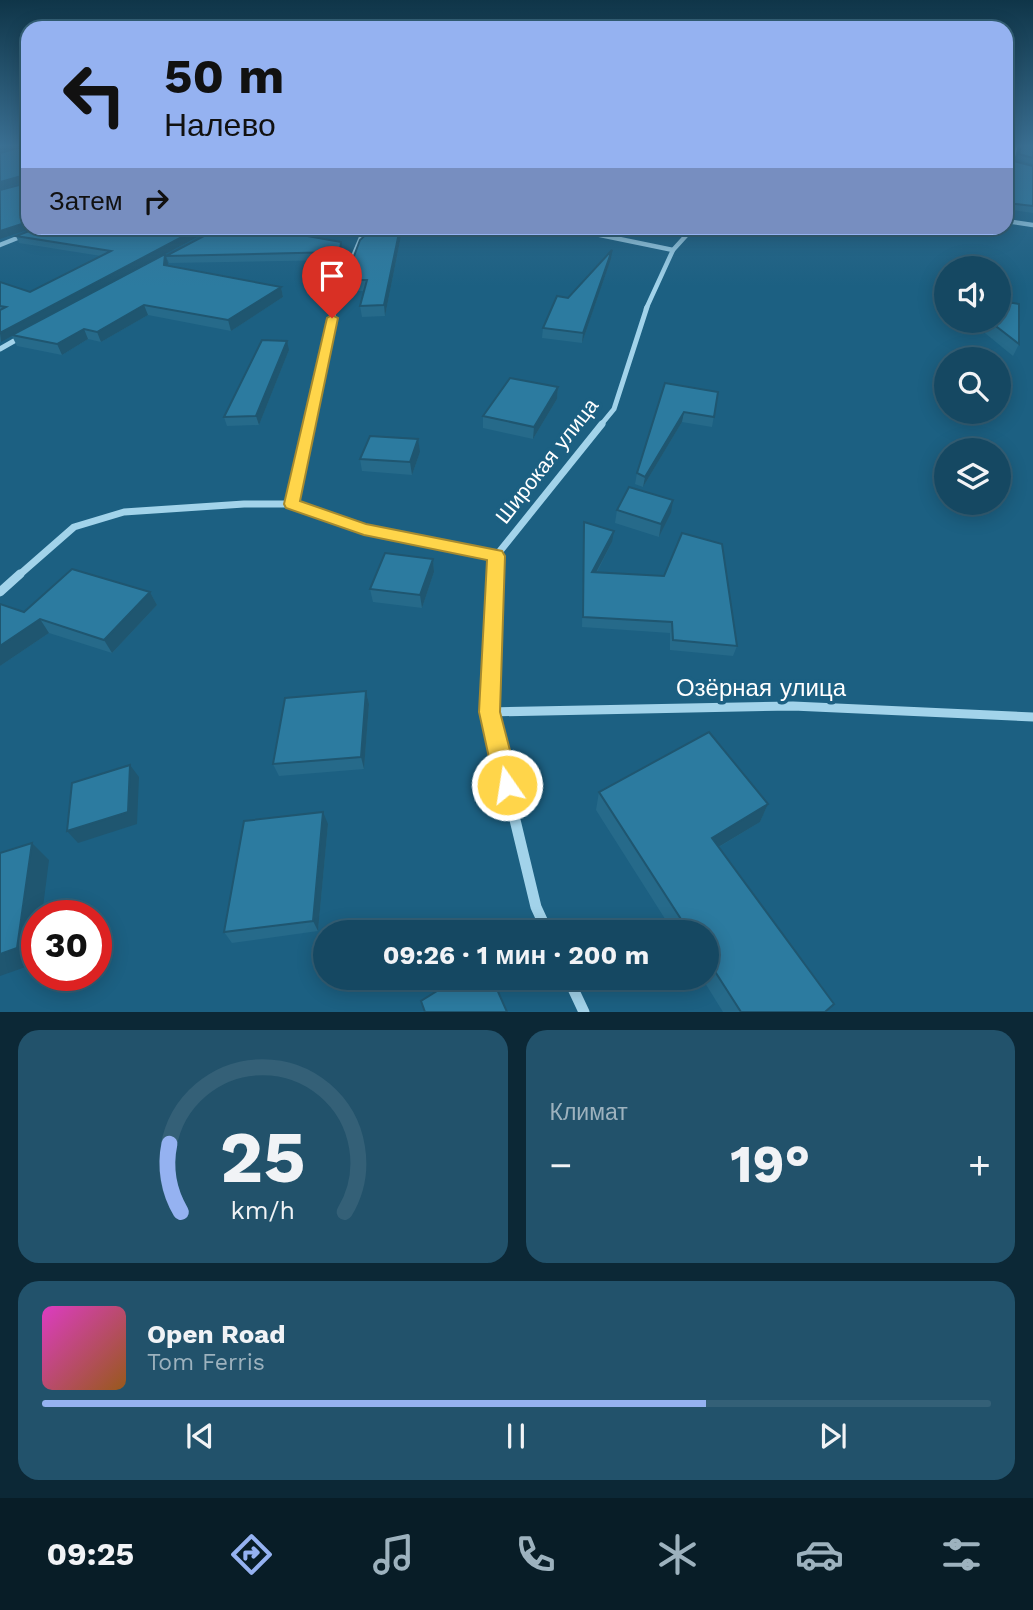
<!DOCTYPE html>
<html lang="ru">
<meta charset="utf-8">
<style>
:root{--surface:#154862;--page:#22526b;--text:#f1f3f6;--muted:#9db2be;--line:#346077;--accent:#95b2f1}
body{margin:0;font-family:"Work Sans",sans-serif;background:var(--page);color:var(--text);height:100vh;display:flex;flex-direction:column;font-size:26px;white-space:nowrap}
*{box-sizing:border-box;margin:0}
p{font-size:23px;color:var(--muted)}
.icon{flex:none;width:38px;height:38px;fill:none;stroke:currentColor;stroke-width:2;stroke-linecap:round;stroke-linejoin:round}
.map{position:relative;height:1012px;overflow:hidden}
.side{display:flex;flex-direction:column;gap:18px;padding:18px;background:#0c2836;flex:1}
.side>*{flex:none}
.hud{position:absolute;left:21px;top:21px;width:992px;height:214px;border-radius:21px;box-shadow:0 4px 18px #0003,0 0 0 2px var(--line);background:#95b2f1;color:#111;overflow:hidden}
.buttons{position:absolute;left:934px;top:256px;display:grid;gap:14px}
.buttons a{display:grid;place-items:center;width:77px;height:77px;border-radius:50%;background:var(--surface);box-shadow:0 4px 18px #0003,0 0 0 2px var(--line);font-size:35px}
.speed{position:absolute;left:21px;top:900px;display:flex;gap:14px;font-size:35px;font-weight:700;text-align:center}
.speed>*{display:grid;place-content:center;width:91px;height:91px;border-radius:50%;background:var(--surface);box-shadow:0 4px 18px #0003,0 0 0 2px var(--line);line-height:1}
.speed .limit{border:10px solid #d22;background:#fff;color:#111}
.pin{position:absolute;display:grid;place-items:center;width:60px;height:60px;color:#fff;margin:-72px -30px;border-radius:50% 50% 50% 0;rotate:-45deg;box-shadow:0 0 7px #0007}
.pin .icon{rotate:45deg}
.me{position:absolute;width:77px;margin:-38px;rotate:347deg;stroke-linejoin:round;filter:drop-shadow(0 0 5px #0008)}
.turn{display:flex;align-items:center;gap:24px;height:147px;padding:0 28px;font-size:32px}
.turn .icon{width:91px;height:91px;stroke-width:2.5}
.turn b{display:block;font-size:49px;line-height:60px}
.then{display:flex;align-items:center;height:66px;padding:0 28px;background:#0003;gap:14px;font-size:26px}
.big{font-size:52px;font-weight:700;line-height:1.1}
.side .card{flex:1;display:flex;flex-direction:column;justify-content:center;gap:10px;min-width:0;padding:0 24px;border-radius:21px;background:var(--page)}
.side .dial{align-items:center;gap:0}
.dial svg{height:182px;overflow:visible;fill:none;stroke:var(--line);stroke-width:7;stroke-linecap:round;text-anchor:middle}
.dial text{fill:var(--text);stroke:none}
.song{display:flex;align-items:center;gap:21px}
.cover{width:84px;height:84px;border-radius:10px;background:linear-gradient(135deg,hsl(310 70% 55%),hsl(30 70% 35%))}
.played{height:7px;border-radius:4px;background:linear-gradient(90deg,var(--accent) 70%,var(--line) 70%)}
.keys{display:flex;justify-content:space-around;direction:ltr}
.heat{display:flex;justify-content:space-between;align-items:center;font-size:38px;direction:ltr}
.side .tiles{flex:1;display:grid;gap:18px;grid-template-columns:1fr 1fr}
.card:last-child{grid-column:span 2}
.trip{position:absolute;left:313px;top:920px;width:406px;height:70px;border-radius:35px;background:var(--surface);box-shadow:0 4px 18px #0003,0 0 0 2px var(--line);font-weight:700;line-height:70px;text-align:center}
.tab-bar{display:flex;height:112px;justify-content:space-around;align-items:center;background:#081d27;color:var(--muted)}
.tab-bar .icon{width:49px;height:49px}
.tab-bar .current{color:var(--accent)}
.tab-bar b{font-size:32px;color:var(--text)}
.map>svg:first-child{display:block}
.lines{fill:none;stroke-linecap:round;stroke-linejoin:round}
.minor-far5{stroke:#a2d3ea;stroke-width:3.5}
.minor-far4{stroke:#a2d3ea;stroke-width:4.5}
.minor-far3{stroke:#a2d3ea;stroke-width:5}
.minor-far2{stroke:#a2d3ea;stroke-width:7}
.minor-far1{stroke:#a2d3ea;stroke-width:9}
.minor{stroke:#a2d3ea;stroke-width:11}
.wall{fill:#266a8a}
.shaded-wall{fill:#1f5670}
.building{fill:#2c7ba0;stroke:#1f5670;stroke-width:2}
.route{fill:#ffd54a;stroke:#a68a30;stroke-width:2}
.labels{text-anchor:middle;stroke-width:7;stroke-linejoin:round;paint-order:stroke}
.street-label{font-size:21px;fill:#fff;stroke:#1c6082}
.near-street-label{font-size:24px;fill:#fff;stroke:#1c6082}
</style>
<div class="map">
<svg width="1033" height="1012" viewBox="0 0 1033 1012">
<rect width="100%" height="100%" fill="#1c6082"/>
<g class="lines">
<!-- minor-far5 -->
<polyline class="minor-far5" points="1012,162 1016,145"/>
<!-- minor-far4 -->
<g class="minor-far4">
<polyline points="1006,221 1033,225"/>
<polyline points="566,228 673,250"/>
<polyline points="0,245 25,235"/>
<polyline points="334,309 338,292 363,233 371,228"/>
<polyline points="646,309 673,250 693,228"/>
</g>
<!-- minor-far3 -->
<g class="minor-far3">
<polyline points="0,349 21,337"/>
<polyline points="309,426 335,307"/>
<polyline points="600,426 614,409 647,307"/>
</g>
<!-- minor-far2 -->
<g class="minor-far2">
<polyline points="292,504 309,424"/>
<polyline points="18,576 74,527 124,512 244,504 292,504 364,529 496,556"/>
<polyline points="495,576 496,556 602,424"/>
</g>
<!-- minor-far1 -->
<g class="minor-far1">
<polyline points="495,574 489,712 502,768"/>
<polyline points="0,592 20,574"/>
<polyline points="489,712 793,706 1033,717"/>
</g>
<!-- minor -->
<g class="minor">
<polyline points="502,766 536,907 548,933"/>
<polyline points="568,978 584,1012"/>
</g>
</g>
<!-- wall -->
<g class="wall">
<polygon points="1020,145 1033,145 1033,164 1017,159"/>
<polygon points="1006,159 1033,166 1033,213 1006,209"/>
<polygon points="37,228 214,228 147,264 168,263 168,266 281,287 283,297 231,331 148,315 101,342 88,339 62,355 17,346 12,336 0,342 0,282 30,292 101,256 19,243 16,236"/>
<polygon points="219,228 293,228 285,232 342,249 341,260 169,263 166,256"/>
<polygon points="623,228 668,228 658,236 623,230"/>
<polygon points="402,231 385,316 362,317 360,306 364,291 347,291 345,280"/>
<polygon points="611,259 582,343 542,338 543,328 568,298"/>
<polygon points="969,320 999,320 1019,344 1013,356"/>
<polygon points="289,350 259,425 227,426 224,417"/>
<polygon points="665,383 718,392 712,427 682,422 643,487 635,484 637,473"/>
<polygon points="558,387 557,399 533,439 483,428 483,416"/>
<polygon points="420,452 412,475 362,471 360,459"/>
<polygon points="617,510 671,513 659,537 615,523"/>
<polygon points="584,522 612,542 597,572 737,646 733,656 670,650 670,633 582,627"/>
<polygon points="433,559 434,572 422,608 373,602 370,589"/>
<polygon points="150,592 157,605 112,653 49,633 0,666 0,604 24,612"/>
<polygon points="366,691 369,704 364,769 279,776 273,764"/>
<polygon points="599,792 768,804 760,822 719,847 827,1012 723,1012 702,978 707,978 707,933 674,933 596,810"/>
<polygon points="328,824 318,931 232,943 224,932"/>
</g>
<!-- shaded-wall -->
<g class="shaded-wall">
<polygon points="0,145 21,145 0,151"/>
<polygon points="25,175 27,181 0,189 0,182"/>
<polygon points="28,222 28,228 33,228 0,239 0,231"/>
<polygon points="199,228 214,228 14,336 12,335 12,336 1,342 0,333"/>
<polygon points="278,228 293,228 275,237 274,230"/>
<polygon points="400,228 401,228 402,231 385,316 384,305"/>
<polygon points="662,228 668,228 658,236 659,230"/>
<polygon points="612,250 611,259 582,343 583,333"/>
<polygon points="165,254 168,263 167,274 164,265"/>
<polygon points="281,287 283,297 231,331 228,320"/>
<polygon points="144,305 148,315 101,342 97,332"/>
<polygon points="84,329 88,339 62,355 57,344"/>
<polygon points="287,341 289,350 259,425 256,416"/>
<polygon points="558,387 557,399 533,439 534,427"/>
<polygon points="684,412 682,422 643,487 645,477"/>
<polygon points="418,439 420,452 412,475 410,462"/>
<polygon points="673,500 671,513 659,537 661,524"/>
<polygon points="614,531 612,542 591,582 592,572"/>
<polygon points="433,559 434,572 422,608 420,595"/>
<polygon points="150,592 157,605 112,653 104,640"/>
<polygon points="40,619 49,633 0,666 0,646"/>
<polygon points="366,691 369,704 364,769 361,757"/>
<polygon points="130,765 139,777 137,824 78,843 67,831"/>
<polygon points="768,804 760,822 705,855 712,838"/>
<polygon points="323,812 328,824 318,931 313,921"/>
<polygon points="32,843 49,860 42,915 37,915 37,963 0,976 0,954"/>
</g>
<!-- building -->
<g class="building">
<polygon points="28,145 28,176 25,175 0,182 0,153"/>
<polygon points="1006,145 1013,145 1011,152 1006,153"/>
<polygon points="1021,145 1033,145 1033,158 1019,154"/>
<polygon points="1006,159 1033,166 1033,206 1006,203"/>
<polygon points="28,181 28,222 0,231 0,190 27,183"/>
<polygon points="37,228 199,228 0,333 0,310 6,307 0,306 0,282 30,292 111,251 16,236"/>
<polygon points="219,228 278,228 274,230 341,242 340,252 166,256"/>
<polygon points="373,228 400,228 384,305 360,306 367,280 345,280 360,240"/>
<polygon points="644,228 662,228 659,230"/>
<polygon points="612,250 583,333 543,328 557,296 568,298"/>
<polygon points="165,254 164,265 281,287 228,320 144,305 97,332 84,329 57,344 12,335"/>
<polygon points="999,301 1019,304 1019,344 988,320 999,320"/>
<polygon points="262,340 287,341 256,416 224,417"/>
<polygon points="510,378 558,387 534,427 483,416"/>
<polygon points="665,383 718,392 714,417 684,412 645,477 637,473"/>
<polygon points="370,436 418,439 410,462 360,459"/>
<polygon points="629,487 673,500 661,524 617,510"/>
<polygon points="584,522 614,531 592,572 664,576 682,533 722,544 737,646 673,640 672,622 583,617"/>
<polygon points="385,553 433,559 420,595 370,589"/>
<polygon points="72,569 150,592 104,640 40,619 0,646 0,604 24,612"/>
<polygon points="366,691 361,757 273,764 285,698"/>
<polygon points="709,732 768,804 712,838 834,1004 825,1012 741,1012 707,959 707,933 690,933 599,792"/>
<polygon points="130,765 128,812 67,831 72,783"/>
<polygon points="323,812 313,921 224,932 244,821"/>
<polygon points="32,843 17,948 0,954 0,853"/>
<polygon points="458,978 492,978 507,1012 425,1012 421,1001"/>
</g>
<!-- sky -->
<linearGradient id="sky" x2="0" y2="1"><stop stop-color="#0f3548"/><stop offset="0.51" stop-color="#3a6f92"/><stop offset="1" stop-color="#3a6f92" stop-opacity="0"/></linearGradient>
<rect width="1033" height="286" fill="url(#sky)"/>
<!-- route -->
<polygon class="route" points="332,315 338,318 300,501 366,524 502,551 505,556 500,712 519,785 515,793 507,796 499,793 495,785 479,712 487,560 364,535 286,508 284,504 327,318"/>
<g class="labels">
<!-- street labels -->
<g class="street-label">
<text transform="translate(547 461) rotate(-52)" y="7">Широкая улица</text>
</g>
<!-- near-street labels -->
<g class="near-street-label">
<text x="761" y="696">Озёрная улица</text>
</g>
</g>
</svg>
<div class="buttons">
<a><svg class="icon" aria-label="sound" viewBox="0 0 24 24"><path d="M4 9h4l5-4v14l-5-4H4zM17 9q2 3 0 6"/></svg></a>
<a><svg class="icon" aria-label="search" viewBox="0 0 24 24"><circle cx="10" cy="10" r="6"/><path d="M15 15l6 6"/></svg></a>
<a><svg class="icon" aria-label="layers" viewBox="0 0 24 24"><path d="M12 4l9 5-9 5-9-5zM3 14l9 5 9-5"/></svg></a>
</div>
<div class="speed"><div class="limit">30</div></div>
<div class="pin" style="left:332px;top:318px;background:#d93025"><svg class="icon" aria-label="arrive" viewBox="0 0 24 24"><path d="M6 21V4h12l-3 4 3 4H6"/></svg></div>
<svg class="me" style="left:507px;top:785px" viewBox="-20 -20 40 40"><circle r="17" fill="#ffd54a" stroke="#fff" stroke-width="3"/><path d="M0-11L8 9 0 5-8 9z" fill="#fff"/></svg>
<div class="trip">09:26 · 1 мин · 200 m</div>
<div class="hud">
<div class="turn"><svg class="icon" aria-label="left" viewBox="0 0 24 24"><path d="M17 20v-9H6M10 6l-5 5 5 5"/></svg><div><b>50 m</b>Налево</div></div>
<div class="then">Затем<svg class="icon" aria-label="right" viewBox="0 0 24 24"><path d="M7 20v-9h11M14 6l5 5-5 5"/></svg></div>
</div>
</div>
<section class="side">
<div class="tiles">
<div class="card dial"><svg viewBox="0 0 100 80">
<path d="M14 69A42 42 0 1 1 86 69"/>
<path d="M14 69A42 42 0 0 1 9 39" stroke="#95b2f1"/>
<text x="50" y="56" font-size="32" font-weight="700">25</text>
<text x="50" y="72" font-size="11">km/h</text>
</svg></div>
<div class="card"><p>Климат</p>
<div class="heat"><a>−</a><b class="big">19°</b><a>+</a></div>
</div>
<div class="card">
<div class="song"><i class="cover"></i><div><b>Open Road</b><p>Tom Ferris</p></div></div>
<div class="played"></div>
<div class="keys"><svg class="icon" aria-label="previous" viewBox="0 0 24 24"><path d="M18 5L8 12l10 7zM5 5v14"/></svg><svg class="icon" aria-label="pause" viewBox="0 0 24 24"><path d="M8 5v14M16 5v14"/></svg><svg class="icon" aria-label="next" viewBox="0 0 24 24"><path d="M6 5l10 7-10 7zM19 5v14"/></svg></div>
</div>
</div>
</section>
<nav class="tab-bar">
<b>09:25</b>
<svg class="icon current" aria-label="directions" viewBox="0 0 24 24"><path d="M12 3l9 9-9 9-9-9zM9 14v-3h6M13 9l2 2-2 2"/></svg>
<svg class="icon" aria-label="music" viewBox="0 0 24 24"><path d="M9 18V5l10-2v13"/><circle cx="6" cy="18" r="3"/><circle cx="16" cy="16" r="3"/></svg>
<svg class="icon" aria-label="phone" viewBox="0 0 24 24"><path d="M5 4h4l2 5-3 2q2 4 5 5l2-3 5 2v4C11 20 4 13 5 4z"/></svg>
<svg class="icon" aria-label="climate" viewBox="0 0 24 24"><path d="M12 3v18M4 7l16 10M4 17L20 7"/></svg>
<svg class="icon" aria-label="car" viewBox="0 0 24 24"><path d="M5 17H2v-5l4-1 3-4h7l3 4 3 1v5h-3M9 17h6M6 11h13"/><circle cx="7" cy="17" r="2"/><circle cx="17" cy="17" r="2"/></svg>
<svg class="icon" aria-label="filters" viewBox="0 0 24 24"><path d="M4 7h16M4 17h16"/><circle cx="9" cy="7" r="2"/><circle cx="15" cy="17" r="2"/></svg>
</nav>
